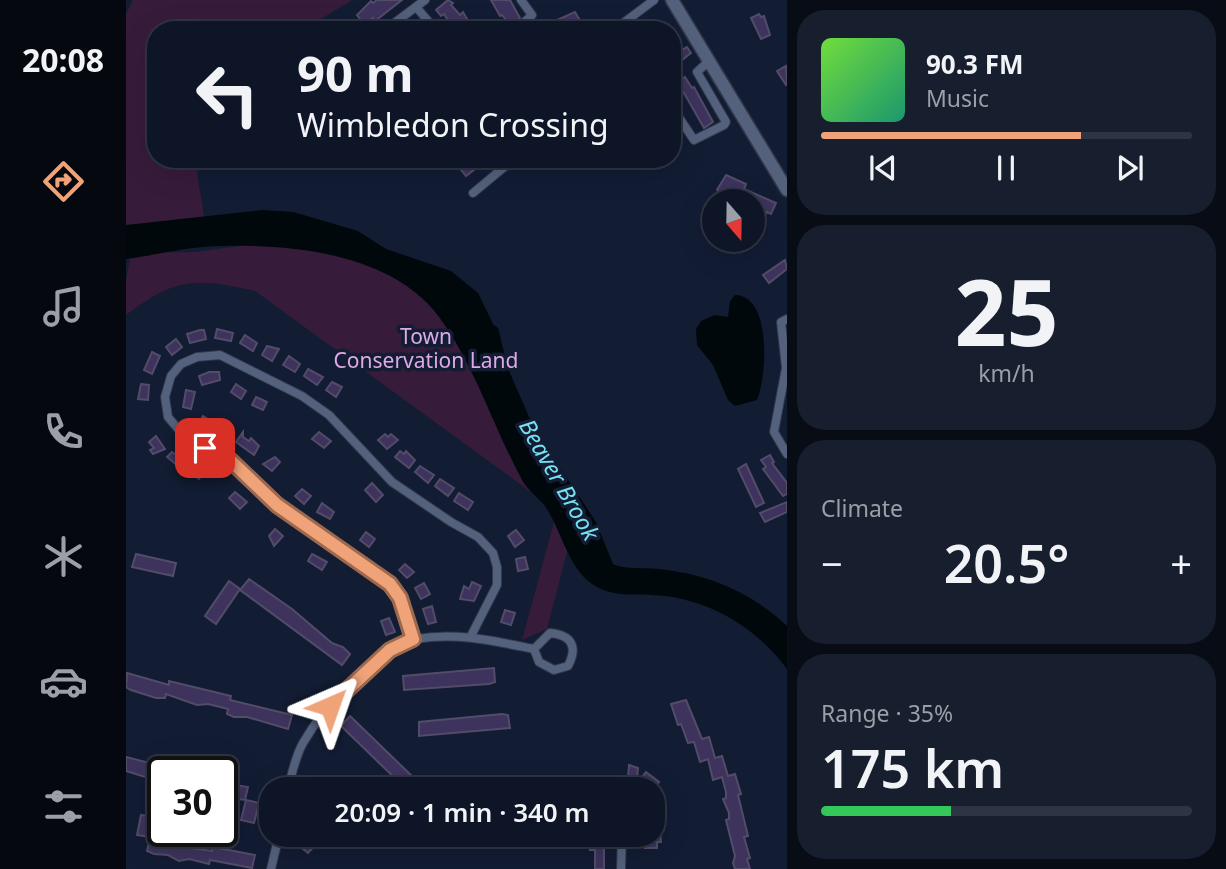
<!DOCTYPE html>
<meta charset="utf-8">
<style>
:root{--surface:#0e1526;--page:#171e2e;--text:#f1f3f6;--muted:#9b9fa7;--line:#2e3443;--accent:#f0a279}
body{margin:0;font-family:"Noto Sans",sans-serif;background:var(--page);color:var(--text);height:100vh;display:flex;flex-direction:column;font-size:26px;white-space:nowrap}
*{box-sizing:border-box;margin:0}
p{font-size:23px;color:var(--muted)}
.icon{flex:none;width:38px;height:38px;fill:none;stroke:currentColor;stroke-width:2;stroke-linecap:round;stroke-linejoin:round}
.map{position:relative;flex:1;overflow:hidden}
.side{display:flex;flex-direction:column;gap:10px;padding:10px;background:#080c15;width:439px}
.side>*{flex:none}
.top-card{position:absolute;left:21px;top:21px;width:534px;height:147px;border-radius:28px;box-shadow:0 7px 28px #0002,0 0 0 2px var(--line);background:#0e1526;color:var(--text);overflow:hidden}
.needle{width:46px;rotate:160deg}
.tools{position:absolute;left:576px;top:189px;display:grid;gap:14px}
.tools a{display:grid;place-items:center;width:63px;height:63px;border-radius:50%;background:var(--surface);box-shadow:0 7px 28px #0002,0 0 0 2px var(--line);font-size:35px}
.speed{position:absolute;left:21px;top:756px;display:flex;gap:14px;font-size:35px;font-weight:700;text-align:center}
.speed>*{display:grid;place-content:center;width:91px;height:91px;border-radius:50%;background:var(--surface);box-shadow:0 7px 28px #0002,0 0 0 2px var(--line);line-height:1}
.speed .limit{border:4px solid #111;border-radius:10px;background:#fff;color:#111}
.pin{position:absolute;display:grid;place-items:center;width:60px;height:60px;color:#fff;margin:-30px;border-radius:14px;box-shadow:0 4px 10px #0006}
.me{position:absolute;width:77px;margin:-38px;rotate:43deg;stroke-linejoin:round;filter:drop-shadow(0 0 5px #0008)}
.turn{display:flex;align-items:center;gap:24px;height:147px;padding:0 35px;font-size:32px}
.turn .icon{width:91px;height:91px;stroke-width:2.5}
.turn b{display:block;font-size:49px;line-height:60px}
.big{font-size:52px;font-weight:600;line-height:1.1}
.side .widget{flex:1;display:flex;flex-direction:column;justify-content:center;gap:10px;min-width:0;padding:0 24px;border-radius:28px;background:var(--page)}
.side .dial{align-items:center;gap:0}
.dial b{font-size:91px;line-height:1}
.song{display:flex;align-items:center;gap:21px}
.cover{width:84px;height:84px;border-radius:10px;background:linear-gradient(135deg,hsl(100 70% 55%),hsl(160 70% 35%))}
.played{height:7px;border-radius:4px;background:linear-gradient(90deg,var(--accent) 70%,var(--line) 70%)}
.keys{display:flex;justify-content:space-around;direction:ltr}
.heat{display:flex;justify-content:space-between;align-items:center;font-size:38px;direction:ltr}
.charge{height:10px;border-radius:5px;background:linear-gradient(90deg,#34c759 35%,var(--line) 0)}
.trip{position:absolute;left:133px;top:777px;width:406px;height:70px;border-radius:28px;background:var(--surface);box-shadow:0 7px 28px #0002,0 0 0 2px var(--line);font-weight:600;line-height:70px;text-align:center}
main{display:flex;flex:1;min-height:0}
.tabs{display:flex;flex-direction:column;width:126px;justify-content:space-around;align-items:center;background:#06080f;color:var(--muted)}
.tabs .icon{width:49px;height:49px}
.tabs .active{color:var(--accent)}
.tabs b{font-size:32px;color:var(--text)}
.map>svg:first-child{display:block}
.green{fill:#371b3b}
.water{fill:#00080b}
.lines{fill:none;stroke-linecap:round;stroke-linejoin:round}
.river{stroke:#00080b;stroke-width:14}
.building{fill:#3d335d;stroke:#524c68;stroke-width:2}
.street-casing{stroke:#32374a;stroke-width:10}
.secondary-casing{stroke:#32374a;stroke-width:15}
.street{stroke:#54617c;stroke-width:8}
.secondary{stroke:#54617c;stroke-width:12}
.route-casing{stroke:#9c694f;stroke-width:18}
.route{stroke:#f0a279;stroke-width:12}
.labels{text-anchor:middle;stroke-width:7;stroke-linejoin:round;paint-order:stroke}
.park-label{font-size:21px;fill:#dea9e6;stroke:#121c33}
.water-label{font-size:23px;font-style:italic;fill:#75e1f1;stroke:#121c33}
</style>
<main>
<nav class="tabs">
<b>20:08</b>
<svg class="icon active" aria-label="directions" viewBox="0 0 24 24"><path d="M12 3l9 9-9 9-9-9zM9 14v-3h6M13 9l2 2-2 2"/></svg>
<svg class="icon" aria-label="music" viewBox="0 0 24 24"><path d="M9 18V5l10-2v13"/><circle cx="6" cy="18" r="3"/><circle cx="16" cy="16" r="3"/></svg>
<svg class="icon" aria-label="phone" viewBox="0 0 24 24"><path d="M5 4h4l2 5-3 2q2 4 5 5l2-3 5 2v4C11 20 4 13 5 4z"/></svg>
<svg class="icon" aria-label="climate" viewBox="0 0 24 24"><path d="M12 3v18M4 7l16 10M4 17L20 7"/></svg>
<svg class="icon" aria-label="car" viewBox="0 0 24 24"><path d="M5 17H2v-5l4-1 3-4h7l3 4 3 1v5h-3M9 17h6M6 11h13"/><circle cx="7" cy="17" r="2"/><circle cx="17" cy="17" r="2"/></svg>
<svg class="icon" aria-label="filters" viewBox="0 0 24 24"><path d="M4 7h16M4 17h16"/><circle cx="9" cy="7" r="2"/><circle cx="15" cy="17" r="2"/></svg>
</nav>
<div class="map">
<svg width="661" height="869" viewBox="0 0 661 869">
<rect width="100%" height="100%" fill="#121c33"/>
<!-- green -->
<g class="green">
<polygon points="7,0 226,0 177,30 30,30 30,159 69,159 82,242 0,244 0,14"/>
<path d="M170,239l79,19 92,52 36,99 73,108 -29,112 -25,11 35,-129 -302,-220c-61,-13 -78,-14 -129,24v-35l5,-27 63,-1z"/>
</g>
<!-- water -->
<g class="water">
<path d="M136,210l31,2 65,19 28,18 65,22 27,22 16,33 4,54 16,33 36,50 51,96c21,12 36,8 58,10 49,5 92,23 128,57v43c-32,-43 -81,-72 -135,-74 -24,-1 -46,2 -65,-15 -20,-18 -27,-52 -42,-74 -8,-10 -19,-17 -24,-28 -28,-52 -46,-112 -82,-161 -46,-63 -146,-73 -218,-71 -31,0 -64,9 -95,13v-34z"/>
<path d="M609,295c37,1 32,81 22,105l-22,6 -7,-6 -15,-35 -16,-20 -1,-16 5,-8 14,-6 13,2 2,-16z"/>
</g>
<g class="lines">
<!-- river -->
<polyline class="river" points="366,332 375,370 402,432 463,524 484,575"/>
</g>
<!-- building -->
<g class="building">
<polygon points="251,0 276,0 249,21 247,18 238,24 231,15 245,1 247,3"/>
<polygon points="322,0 327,3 325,5 334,15 337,12 347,29 352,30 328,30 318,14 315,16 310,10"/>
<polygon points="365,0 384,0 394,18 384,25 376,15 374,16"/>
<polygon points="449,12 455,22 444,30 416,30 421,26 423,29 432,22 431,20"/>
<polygon points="633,14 635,17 638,16 644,35 635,39 625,18"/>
<polygon points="561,47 565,53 546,68 546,55"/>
<polygon points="660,66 661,84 660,85 651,71"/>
<polygon points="559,77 566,88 568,87 587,122 578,128 558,93 551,88 550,83"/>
<polygon points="340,159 362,159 340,176 332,166"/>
<polygon points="600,175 620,184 618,189 650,203 645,214 641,212 638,217 626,212 626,201 611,201 595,195 591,190"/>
<polygon points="659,260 661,269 643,283 637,275"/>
<polygon points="91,329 107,333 105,341 89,338"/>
<polygon points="74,330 78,330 80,339 64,343 61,334"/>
<polygon points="119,335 131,343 127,351 114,343"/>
<polygon points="50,339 56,347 46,355 40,347"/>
<polygon points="141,346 153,349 146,361 136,355"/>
<polygon points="26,352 34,356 26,374 18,370"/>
<polygon points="163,356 174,364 169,372 157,365"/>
<polygon points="182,369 197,377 191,385 178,376"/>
<polygon points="83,372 93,372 94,380 76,385 73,376"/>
<polygon points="206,382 216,387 210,397 200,390"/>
<polygon points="15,384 23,385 22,400 12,399"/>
<polygon points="110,384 120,391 115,399 105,392"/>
<polygon points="60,390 69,392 65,409 57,407"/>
<polygon points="130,397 141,402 137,410 126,405"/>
<polygon points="77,416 88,423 83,431 73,424"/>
<polygon points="117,432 117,437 123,441 125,438 133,446 128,455 110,442"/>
<polygon points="193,432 205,441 198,448 186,439"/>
<polygon points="259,434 262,437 265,434 272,440 261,449 252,440"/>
<polygon points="30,436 39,449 27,454 24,450 28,448 23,442"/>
<polygon points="274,451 278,454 280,451 289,460 283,468 269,457"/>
<polygon points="46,452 58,460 52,466 41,457"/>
<polygon points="644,455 648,462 646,463 661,483 661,494 657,496 637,469 640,467 635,460"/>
<polygon points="149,457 154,462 146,471 137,464"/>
<polygon points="70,464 79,471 73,479 64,472"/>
<polygon points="620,464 638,503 630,507 612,469"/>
<polygon points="294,466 308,475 302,483 289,472"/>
<polygon points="314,479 328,488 322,496 309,486"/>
<polygon points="246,483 257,495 250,502 239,490"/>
<polygon points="176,489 185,496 178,504 169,496"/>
<polygon points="109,492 121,502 114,509 103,498"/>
<polygon points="333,493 347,502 342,510 328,501"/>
<polygon points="661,502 661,512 639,522 634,513"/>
<polygon points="196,503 208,512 204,519 191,512"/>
<polygon points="149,529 157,536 148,546 143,536"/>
<polygon points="390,530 398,540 389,547 382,536"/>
<polygon points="240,532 249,539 243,547 234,540"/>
<polygon points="10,554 50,563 47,576 6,567"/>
<polygon points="186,554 201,562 196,570 182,561"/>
<polygon points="399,557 402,569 392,571 390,559"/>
<polygon points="279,564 288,572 281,578 273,570"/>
<polygon points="123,579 166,609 206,643 217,647 224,654 216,665 114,590"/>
<polygon points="103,581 114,589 90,624 79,616"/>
<polygon points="346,582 355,586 348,601 334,599 338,586 343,589"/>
<polygon points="298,583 304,594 295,599 289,588"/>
<polygon points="306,606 310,622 302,624 297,609"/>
<polygon points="379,610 389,613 385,625 375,622"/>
<polygon points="263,618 269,632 260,635 255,621"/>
<polygon points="368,668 369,682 363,684 278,690 277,676"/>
<polygon points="1,673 43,685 43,681 105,696 104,700 166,715 162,729 121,717 108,717 101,714 102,709 82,704 71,705 40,694 39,698 30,698 5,690 0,687"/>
<polygon points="560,700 576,739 583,737 589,758 596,756 602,776 609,774 615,794 612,795 622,836 618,837 624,858 621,859 624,869 609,869 607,863 609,856 600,820 603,819 603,813 597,799 600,798 600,792 596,777 587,780 582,759 574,762 568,742 562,743 555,724 552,725 545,704"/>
<polygon points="376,714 382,715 384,728 293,736 293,722"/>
<polygon points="224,716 289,779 302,789 281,789 276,785 215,726"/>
<polygon points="0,757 39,767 51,766 60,772 37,772 37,780 16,776 0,771"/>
<polygon points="503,765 512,768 511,779 502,778"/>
<polygon points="520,772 533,782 527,790 514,780"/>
<polygon points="233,778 243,787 222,789 226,787"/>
<polygon points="96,783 122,787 119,800 96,797"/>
<polygon points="120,800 133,803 128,823 115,820"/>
<polygon points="15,815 28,817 24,837 11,835"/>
<polygon points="527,820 538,823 538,830 534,830 535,842 531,842 531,848 519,848 519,836 527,835"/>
<polygon points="178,835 179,837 199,835 182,853 172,845"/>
<polygon points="24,838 65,848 86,851 87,847 129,855 126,868 84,860 83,864 63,859 53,861 42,855 28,854 21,851"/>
<polygon points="464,845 478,845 478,869 469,869 469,850 464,850"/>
</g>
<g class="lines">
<!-- street casing -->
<g class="street-casing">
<g id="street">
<polyline points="290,7 310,30"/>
<polyline points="259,30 299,0"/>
<polyline points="390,30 406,15 395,0"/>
<polyline points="488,30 528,0"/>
<polyline points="546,107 568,140 598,125 600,122 571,72 583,61"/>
<polyline points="347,193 388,159"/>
<polyline points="661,319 655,322 660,368 648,432 661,454"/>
<path d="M424,633c22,2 28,14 18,33l-14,4 -15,-8 -5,-13z"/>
<polyline points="287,639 274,598 264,585 151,505 104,460 58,436 42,417 39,397 45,376 55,364 71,357 94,355 176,396 203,415 266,482 325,522 352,537 367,553 371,567 371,585 345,636"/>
<path d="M162,789c4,-15 7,-32 15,-46 19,-33 74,-98 113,-104 41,-7 78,2 118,10"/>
<polyline points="145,869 153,835"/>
<polyline points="495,869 496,835"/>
</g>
</g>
<!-- secondary casing -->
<g class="secondary-casing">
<polyline id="secondary" points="546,0 661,190"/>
</g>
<!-- street -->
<use href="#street" class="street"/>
<!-- secondary -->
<use href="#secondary" class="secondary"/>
</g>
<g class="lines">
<!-- route casing -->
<g class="route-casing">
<polyline id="route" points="79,448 104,460 151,505 264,584 274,598 287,639 264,650 204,706"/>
</g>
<!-- route -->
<use href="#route" class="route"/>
</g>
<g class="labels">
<!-- park labels -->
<g class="park-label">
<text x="300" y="344">Town<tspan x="300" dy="24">Conservation Land</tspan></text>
</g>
<!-- water labels -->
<g class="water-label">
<text transform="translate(433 480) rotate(60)" y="8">Beaver Brook</text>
</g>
</g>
</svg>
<div class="tools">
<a><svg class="needle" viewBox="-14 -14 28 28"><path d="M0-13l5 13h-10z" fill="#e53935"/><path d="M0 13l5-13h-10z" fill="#9b9fa7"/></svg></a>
</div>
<div class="speed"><div class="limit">30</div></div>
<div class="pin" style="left:79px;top:448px;background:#d93025"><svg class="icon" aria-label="arrive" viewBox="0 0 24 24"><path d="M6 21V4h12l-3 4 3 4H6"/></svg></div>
<svg class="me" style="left:204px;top:706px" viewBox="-20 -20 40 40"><path d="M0-17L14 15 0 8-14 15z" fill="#f0a279" stroke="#fff" stroke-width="4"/></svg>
<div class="trip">20:09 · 1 min · 340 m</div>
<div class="top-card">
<div class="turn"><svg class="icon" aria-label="left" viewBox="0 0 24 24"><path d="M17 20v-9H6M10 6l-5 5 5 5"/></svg><div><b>90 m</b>Wimbledon Crossing</div></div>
</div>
</div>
<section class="side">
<div class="widget">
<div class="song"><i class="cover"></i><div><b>90.3 FM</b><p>Music</p></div></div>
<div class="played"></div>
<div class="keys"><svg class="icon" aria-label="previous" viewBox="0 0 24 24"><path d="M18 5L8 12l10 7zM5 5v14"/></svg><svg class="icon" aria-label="pause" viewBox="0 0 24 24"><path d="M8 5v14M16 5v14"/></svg><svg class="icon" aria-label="next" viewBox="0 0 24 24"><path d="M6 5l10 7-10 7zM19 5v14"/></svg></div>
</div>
<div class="widget dial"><b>25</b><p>km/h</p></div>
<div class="widget"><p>Climate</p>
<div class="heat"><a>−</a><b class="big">20.5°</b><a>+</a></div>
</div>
<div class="widget"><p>Range · 35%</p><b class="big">175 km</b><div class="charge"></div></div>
</section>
</main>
